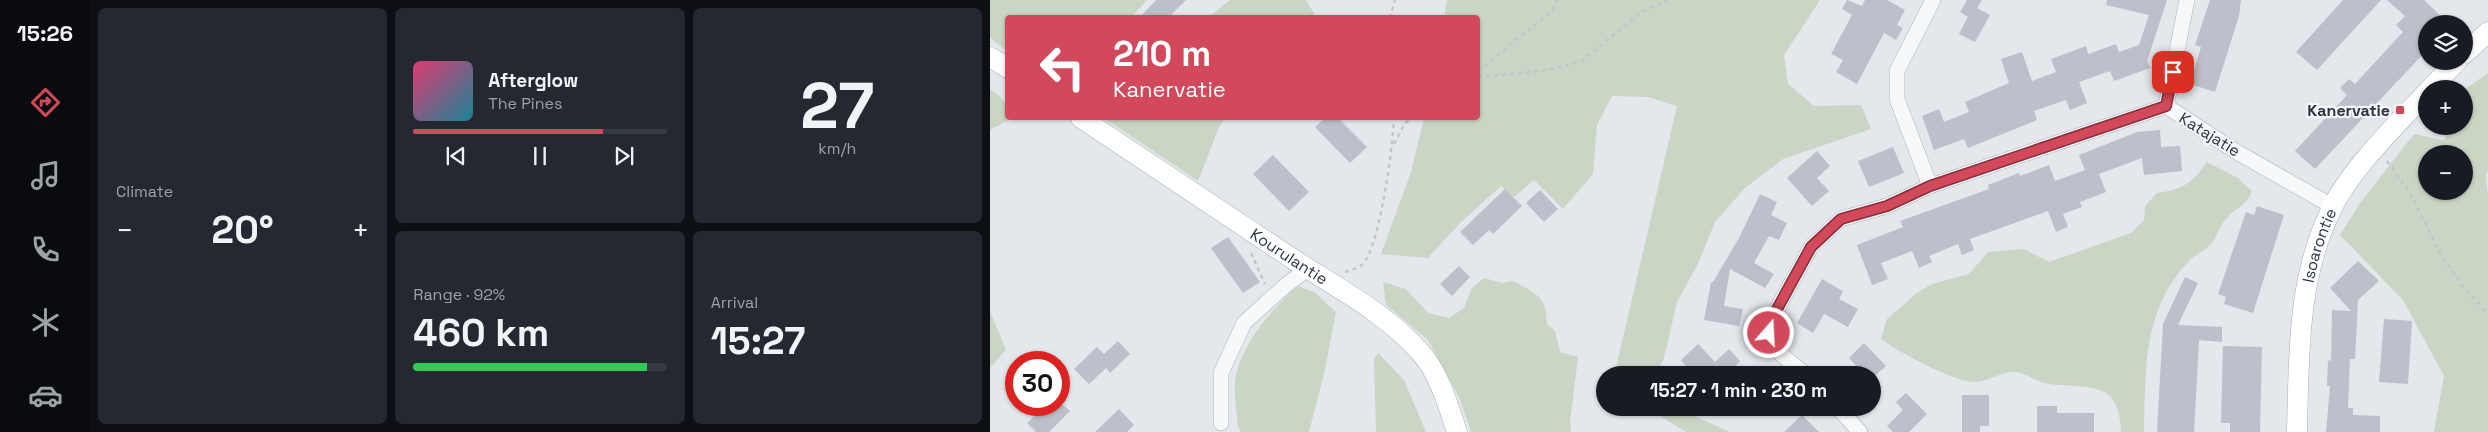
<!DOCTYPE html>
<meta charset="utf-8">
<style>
:root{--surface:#171b24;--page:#242831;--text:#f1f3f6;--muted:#9ea1a6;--line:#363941;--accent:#d1495b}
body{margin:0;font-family:"Space Grotesk",sans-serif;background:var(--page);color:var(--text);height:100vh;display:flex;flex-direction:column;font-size:19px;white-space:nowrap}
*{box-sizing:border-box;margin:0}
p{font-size:16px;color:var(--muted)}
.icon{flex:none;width:28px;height:28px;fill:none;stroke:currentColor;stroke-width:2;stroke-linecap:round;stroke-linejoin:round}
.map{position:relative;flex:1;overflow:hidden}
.panel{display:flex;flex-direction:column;gap:8px;padding:8px;background:#0d0f14;width:900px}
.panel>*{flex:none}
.guide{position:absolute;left:15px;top:15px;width:475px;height:105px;border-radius:5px;box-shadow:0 1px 4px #0004;background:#d1495b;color:#fff;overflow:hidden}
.tools{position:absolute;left:1428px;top:15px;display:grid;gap:10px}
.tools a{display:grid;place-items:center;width:55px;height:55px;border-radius:50%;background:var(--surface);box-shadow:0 1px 4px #0004;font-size:25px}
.speed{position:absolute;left:15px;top:351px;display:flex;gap:10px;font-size:25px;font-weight:700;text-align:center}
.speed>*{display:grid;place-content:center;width:65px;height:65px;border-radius:50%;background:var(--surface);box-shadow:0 1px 4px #0004;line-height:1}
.speed .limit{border:8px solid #d22;background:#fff;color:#111}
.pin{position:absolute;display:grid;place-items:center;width:42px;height:42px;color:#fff;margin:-21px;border-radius:10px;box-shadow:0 2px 8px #0006}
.me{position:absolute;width:55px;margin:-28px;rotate:19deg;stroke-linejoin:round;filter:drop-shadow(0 0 4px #0008)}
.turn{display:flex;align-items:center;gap:18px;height:105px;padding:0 25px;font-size:22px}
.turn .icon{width:65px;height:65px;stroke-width:2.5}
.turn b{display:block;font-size:35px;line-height:42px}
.big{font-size:38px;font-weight:700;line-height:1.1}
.panel .tile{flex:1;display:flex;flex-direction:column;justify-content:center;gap:8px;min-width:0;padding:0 18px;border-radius:8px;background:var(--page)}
.panel .dial{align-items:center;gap:0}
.dial b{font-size:65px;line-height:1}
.song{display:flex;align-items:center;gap:15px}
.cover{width:60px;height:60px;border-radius:8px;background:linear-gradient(135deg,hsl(340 70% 55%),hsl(190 70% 35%))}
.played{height:5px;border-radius:2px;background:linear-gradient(90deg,var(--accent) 75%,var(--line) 75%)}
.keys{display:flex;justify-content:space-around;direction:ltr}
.heat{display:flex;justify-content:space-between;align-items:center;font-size:28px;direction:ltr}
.charge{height:8px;border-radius:4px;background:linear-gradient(90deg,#34c759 92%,var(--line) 0)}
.panel .tiles{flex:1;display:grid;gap:8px;grid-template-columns:repeat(3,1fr)}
.tile:first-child{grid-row:span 2}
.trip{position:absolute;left:606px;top:366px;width:285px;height:50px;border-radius:25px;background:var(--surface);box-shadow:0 1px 4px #0004;font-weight:700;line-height:50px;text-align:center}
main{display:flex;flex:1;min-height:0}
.tabs{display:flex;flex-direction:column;width:90px;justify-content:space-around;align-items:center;background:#090b0e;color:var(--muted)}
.tabs .icon{width:35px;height:35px}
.tabs .active{color:var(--accent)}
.tabs b{font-size:22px;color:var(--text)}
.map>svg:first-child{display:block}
.green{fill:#c9d6c5;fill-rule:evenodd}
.building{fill:#bbc0ca}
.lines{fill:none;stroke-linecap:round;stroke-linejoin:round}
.street-casing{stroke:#a9aeb7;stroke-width:16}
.secondary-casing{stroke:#a9aeb7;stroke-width:21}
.path{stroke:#c2c5cb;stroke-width:2.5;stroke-dasharray:4 4;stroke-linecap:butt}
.street{stroke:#f7f8fa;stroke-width:15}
.secondary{stroke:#fff;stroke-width:20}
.route-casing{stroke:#882f3b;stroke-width:12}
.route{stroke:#d1495b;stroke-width:9}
.poi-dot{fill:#d1495b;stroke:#f4f6f9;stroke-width:2}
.labels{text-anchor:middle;stroke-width:4.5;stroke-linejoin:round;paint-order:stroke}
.poi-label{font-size:16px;font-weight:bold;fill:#2b3445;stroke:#f4f6f9;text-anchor:end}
.street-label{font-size:16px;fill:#2b3445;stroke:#f4f6f9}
</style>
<main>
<nav class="tabs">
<b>15:26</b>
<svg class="icon active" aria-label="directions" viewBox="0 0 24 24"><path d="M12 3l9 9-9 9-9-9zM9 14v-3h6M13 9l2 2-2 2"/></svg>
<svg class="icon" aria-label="music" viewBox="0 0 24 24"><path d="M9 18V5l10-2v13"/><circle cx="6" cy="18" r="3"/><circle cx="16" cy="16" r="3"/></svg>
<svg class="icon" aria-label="phone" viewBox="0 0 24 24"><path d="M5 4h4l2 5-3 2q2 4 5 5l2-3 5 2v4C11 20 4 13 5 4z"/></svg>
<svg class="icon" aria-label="climate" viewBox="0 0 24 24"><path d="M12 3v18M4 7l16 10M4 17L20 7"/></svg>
<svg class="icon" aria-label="car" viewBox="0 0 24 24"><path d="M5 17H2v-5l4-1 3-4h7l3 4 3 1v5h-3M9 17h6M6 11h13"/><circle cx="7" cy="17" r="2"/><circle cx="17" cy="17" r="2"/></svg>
</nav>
<section class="panel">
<div class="tiles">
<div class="tile"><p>Climate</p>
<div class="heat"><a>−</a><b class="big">20°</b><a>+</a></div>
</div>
<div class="tile">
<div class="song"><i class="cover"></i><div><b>Afterglow</b><p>The Pines</p></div></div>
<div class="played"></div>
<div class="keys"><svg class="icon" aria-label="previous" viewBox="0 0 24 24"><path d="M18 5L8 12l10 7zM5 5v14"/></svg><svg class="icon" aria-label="pause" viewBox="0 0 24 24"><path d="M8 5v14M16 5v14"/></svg><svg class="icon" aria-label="next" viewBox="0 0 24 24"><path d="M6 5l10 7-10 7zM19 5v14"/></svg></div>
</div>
<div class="tile dial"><b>27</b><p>km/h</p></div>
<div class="tile"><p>Range · 92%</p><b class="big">460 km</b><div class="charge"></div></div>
<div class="tile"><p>Arrival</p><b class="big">15:27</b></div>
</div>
</section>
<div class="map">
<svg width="1498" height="432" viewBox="0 0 1498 432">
<rect width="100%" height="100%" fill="#e4e7ec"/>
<!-- green -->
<g class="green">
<polygon points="0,0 157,0 141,17 18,18 17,51 0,38"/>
<polygon points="240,0 316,0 326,17 219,17"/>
<polygon points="457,0 830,0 794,55 798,84 824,106 871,105 881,129 793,159 755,188 725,222 707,266 687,302 674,358 665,375 629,375 625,372 687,106 658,97 622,96 607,125 603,174 573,209 544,180 524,197 511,186 469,224 438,258 391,254 421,172 434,118 488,118 488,18 454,17"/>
<path d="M1498,73v99l-2,2 2,22v236h-54l10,-56 -41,-76 -63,-65 20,-32 54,-69 30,6 5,-14h15v-36zM1436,154h38v37h-38z"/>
<path d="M0,89c12,8 18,14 18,29h4l-22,12z"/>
<polygon points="114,118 235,118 229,127 208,181"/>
<path d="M1217,162l31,16 14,13c-7,17 -15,15 -25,27 -7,7 -10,19 -16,26 -6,7 -15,10 -21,16 -48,49 -44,109 -46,172h-23c-1,-53 -32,-43 -72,-48 -11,-1 -21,-10 -32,-12 -14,-2 -30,11 -44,10 -21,-1 -76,-31 -92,-43l6,-20 30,-26 15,-9 37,-10 19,-22 36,-3 25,13 82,-29 13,-13 1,-14 12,-13c27,-4 34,-9 50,-31z"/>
<path d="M494,278l18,5 12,-2c23,14 32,14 33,43l8,7 5,21 18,5 -8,65 1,10h-100l-12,-35 -31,-57 -42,-35 -3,-23 23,7 22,24 21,5 15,-10 8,-20z"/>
<path d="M308,286l16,6 22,20 -12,62 -15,58h-68l-3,-6c-1,-13 -4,-28 -3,-42 2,-35 37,-76 63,-98z"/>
<polygon points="0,311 16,350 0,368"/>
<polygon points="388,353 414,380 436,432 386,432 384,359"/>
<polygon points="657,408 694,408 700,414 740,432 696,432"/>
</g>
<!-- building -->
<g class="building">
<polygon points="166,0 196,0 178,18 149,18"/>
<polygon points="857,0 872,6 875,0 897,0 915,10 907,25 913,28 906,40 894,33 867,84 846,72 853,60 841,54 862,15 852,9"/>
<polygon points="977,0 992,0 987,8 1000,15 985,42 969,34 978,17 970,12"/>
<polygon points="1117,0 1177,0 1157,61 1160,68 1124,81 1120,71 1089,82 1097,103 1080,110 1076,100 1044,111 1047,120 978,148 974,139 944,150 932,116 949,109 954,122 979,112 975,102 1019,83 1011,59 1032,52 1042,81 1066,72 1061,59 1096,46 1098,54 1126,44 1129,52 1149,45 1159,15 1116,5"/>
<polygon points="1220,0 1251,0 1249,16 1225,92 1200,84 1211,47 1205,45"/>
<polygon points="1353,0 1391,0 1327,70 1306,52"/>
<polygon points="1397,0 1434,0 1459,24 1436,24 1436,51 1325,169 1305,151 1357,95 1350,88 1359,79 1365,84 1413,32 1406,25 1415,16"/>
<polygon points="335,118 348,118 377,147 360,163 325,127"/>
<polygon points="1170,130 1171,147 1190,146 1192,171 1154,175 1152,158 1109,174 1116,192 1090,202 1092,207 1073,214 1078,227 1066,232 1058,211 980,239 984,250 972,255 968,244 939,256 942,262 929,268 922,251 891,263 898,279 882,285 867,245 913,227 910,221 999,189 998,185 1029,173 1030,176 1059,165 1065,181 1095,170 1089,155 1147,132"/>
<polygon points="903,147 914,173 879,187 868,161"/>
<polygon points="827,151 840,166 827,178 839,191 822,206 797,178"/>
<polygon points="283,155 319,192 299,211 263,174"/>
<polygon points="515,189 532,206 503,234 499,230 483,245 470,232"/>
<polygon points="550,190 568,209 554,222 536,203"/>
<polygon points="770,194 787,202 781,215 797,223 789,240 779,236 764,263 784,274 775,288 740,269 734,306 753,309 749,326 714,320 721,282 723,282 749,238"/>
<polygon points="1267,206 1294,215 1263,313 1234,304 1236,297 1228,294 1256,212 1264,215"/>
<polygon points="238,237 270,282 253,293 221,248"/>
<polygon points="1368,261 1389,281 1368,300 1365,359 1360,359 1358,408 1363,408 1363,415 1390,416 1390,432 1336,432 1340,386 1337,386 1338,360 1341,361 1342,310 1361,311 1340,288"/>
<polygon points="469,266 480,277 462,296 450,284"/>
<polygon points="1195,277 1208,283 1188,325 1232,327 1232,342 1209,340 1204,432 1167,432 1173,324"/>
<polygon points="832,279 853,291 849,299 868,309 858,327 834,314 823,333 807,323"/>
<polygon points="1394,319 1422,321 1418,384 1389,382"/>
<polygon points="128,341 140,354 120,373 116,368 99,384 84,369 107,347 114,354"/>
<polygon points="874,343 896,366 886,375 875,375 859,358"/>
<polygon points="708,344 725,362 739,349 750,361 737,375 704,375 691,360"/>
<polygon points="1233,346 1272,347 1270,432 1240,432 1240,423 1231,423"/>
<polygon points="916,393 937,414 919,432 903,432 897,426 913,410 906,402"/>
<polygon points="972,395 999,395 999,426 990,426 990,432 972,432"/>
<polygon points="56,405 73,405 80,411 59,432 46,432 37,423"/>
<polygon points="1047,406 1067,406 1067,413 1104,413 1104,432 1047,432"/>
<polygon points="129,409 144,425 137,432 105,432"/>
<polygon points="812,415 829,432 794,432"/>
</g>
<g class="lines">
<!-- street casing -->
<g class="street-casing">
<g id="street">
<polyline points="1176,106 1197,0"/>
<polyline points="940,186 907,99 907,71 943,0"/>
<path d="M816,375c-18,-16 -40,-26 -36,-53l41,-75 30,-28 46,-13 43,-20 236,-80 69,45 97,55"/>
<polyline points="848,408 870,432"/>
<polyline points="231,423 231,373 254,323 296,285 318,269"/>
</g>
</g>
<!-- secondary casing -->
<g class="secondary-casing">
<g id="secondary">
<polyline points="1474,54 1498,32"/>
<polyline points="0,57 18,68"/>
<polyline points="1440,89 1467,61"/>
<path id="s1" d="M91,118c71,48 143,95 215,143 43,28 91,53 125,92 19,22 27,52 36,79"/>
<path id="s2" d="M1307,432c2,-77 0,-154 35,-224 18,-38 65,-84 94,-115"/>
</g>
</g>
<!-- path -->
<g class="path">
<polyline points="400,18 405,0"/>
<polyline points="488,71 561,12 567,0"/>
<polyline points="488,77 551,71 592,61 650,13 677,0"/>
<polyline points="404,144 415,123 423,118"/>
<polyline points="1397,161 1419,191 1451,255 1474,288 1498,314"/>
<polyline points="261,253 275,284"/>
<path d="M355,272c6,-2 14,-4 18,-8 17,-19 30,-118 31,-146"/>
</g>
<!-- street -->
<use href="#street" class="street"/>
<!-- secondary -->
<use href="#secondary" class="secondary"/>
</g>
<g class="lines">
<!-- route casing -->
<g class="route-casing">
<polyline id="route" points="779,333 780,322 821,247 851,219 897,206 940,186 1176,106 1183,72"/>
</g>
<!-- route -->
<use href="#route" class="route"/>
</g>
<!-- markers -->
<rect class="poi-dot" x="1405" y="105" width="10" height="10" rx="2.5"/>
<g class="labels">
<!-- poi labels -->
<g class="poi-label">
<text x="1400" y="116">Kanervatie</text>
</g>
<!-- street labels -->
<g class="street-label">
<text transform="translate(1220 134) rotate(32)" y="6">Katajatie</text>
<text dy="6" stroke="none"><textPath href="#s2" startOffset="189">Isoarontie</textPath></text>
<text dy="6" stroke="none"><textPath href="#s1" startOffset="250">Kourulantie</textPath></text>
</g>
</g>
</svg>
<div class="tools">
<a><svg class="icon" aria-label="layers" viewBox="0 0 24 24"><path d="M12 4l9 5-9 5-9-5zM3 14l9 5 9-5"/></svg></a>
<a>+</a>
<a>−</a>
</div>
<div class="speed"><div class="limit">30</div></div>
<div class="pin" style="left:1183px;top:72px;background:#d93025"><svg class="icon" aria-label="arrive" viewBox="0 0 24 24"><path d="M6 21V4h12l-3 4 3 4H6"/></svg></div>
<svg class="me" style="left:779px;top:333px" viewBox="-20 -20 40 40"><circle r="17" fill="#d1495b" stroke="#fff" stroke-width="3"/><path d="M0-11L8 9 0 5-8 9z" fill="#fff"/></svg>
<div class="trip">15:27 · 1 min · 230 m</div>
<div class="guide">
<div class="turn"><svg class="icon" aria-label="left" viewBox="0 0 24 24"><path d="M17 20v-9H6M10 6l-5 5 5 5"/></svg><div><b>210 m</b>Kanervatie</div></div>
</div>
</div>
</main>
